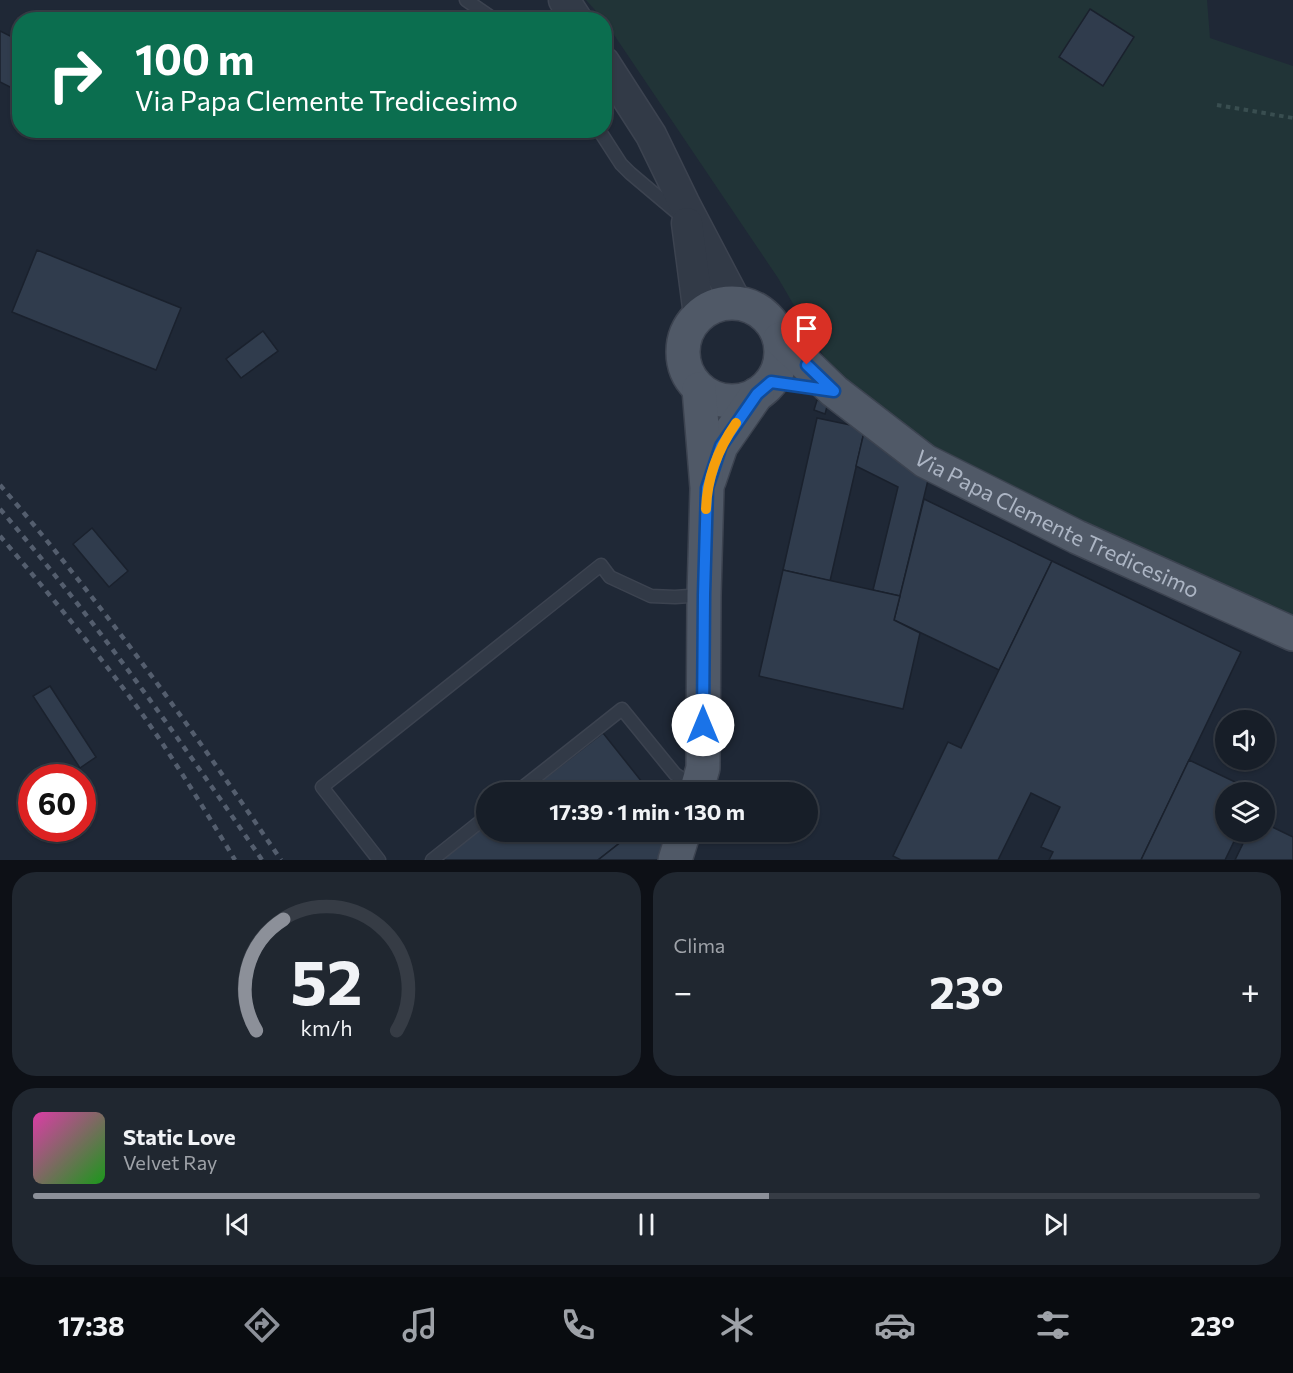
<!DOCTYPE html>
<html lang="it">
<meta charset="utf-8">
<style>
:root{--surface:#171e28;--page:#202730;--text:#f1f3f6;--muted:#9ea2a8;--line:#363c45;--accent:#8c9099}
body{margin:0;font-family:Commissioner,sans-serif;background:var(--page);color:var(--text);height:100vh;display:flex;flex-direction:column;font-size:22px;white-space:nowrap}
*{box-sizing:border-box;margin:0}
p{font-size:20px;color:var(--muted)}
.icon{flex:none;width:33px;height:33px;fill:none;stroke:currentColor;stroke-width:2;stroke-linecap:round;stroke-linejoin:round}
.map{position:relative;height:860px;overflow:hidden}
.drawer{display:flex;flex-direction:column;gap:12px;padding:12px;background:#0d1016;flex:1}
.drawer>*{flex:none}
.hud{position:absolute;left:12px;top:12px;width:600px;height:126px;border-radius:24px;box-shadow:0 2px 4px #0004,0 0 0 2px var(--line);background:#0b6e4f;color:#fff;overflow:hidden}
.fabs{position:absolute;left:1215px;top:710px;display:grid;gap:12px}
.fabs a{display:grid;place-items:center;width:60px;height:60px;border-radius:50%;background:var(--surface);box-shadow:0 2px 4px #0004,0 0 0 2px var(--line);font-size:30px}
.speed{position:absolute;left:18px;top:764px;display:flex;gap:12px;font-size:30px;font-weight:700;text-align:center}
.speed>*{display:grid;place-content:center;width:78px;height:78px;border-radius:50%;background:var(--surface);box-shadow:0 2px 4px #0004,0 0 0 2px var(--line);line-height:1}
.speed .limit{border:9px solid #d22;background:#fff;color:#111}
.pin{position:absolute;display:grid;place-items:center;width:51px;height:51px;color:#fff;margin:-62px -26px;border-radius:50% 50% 50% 0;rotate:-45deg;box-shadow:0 0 6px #0007}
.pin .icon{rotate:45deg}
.me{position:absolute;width:66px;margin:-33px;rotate:0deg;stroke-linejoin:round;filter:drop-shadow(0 0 4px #0008)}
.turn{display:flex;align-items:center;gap:21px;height:126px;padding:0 24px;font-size:27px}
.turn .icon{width:78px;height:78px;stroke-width:2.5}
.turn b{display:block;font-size:42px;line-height:51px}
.big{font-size:45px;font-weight:700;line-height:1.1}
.drawer .card{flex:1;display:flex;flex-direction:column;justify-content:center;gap:9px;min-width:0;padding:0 21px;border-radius:24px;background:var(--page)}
.drawer .dial{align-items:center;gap:0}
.dial svg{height:156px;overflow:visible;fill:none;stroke:var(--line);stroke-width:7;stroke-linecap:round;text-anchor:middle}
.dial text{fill:var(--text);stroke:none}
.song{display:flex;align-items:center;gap:18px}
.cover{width:72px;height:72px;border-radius:9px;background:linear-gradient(135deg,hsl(320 70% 55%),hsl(120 70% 35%))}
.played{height:6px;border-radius:3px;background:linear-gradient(90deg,var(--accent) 60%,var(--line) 60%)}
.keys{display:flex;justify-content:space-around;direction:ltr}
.heat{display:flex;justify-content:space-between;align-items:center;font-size:33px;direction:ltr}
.drawer .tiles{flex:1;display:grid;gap:12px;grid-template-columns:1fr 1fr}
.card:last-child{grid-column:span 2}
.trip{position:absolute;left:476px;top:782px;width:342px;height:60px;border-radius:30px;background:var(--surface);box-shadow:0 2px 4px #0004,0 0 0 2px var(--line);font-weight:700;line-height:60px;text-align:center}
.dock{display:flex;height:96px;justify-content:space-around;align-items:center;background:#090c10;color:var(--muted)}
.dock .icon{width:42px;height:42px}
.dock .on{color:var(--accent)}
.dock b{font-size:27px;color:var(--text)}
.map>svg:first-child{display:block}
.green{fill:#213437}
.building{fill:#303c4d;stroke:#1a212d;stroke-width:1.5}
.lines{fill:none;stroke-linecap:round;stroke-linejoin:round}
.service-casing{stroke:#3c4350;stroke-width:15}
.tertiary-casing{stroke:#3c4350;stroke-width:33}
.primary-casing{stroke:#3c4350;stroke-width:36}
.path{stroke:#394e50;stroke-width:4;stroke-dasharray:4.5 4.5;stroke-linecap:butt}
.service{stroke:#323a47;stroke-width:12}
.tertiary{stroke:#323a47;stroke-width:30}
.primary{stroke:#505967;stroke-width:33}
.rail{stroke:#545e6e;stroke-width:4.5;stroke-dasharray:6 6;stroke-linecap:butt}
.route-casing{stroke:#114b97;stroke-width:15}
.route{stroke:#1a73e8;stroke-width:10}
.slow{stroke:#f59e0b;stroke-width:10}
.labels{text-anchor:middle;stroke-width:6;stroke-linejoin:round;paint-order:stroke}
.street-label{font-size:22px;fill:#acb5c4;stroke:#181f2b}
</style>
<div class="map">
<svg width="1293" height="860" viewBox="0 0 1293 860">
<rect width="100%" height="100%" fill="#1f2836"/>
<!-- green -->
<polygon class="green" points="586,0 1207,0 1210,38 1293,66 1293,629 925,446 836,377 778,278 604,20"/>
<!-- building -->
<g class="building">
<polygon points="1090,9 1134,37 1103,86 1059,57"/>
<polygon points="0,31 20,41 20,83 16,90 0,82"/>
<polygon points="37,250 181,308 156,370 12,312"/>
<polygon points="263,331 278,351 241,378 226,359"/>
<polygon points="817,400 828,403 825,414 814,410"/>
<polygon points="817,418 865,428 830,581 783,570"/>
<polygon points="865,428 929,476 900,596 873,590 898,487 856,466"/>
<polygon points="924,499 1052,561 999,670 894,620"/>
<polygon points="92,528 128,571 109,587 73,544"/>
<polygon points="1052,561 1241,652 1141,860 1049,860 1053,852 1041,847 1060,807 1031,793 998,860 901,860 893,856 948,742 961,748"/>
<polygon points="783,570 900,596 894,620 920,633 903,709 759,676"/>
<polygon points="50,686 96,757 80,768 33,696"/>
<polygon points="603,733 650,792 527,792"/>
<polygon points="1189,760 1256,792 1226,792 1226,831 1239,831 1225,860 1141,860"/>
<polygon points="1264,823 1293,837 1293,860 1235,860 1249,831 1264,831"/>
<polygon points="486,824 486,831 635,831 598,860 440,860"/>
<polygon points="635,831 671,831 662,860 598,860"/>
</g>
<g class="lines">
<!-- service casing -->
<g class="service-casing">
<g id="service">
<polyline points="466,0 495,20"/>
<polyline points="599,130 621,164 630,173 681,216"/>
<polyline points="517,792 622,709 675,774 696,788"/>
<polyline points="379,860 322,787 601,565 610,577 651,596 675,597 703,595"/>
<polyline points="432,860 486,817"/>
</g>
</g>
<!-- tertiary casing -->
<g class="tertiary-casing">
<g id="tertiary">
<polyline points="564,0 577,20"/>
<polyline points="604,62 651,135 685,205 736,302"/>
<polyline points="687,223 699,315"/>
</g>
</g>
<!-- primary casing -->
<g class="primary-casing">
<g id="primary">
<circle cx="732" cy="352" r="49"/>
<path id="s1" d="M780,339l54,52 91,70 152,76 216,97"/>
<polyline points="709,481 721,446 757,394"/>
<polyline points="696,792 703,768 704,595 707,488 699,389"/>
<polyline points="675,860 684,831"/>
</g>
</g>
<!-- path -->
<polyline class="path" points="1217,105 1293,118"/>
<!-- service -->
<use href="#service" class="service"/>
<!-- tertiary -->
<use href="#tertiary" class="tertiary"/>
<!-- primary -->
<use href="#primary" class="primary"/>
<!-- rail -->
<g class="rail">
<path d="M0,485c102,118 193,245 281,375"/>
<path d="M0,509c95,111 180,230 262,351"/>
<path d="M0,536c50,59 100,119 145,182 32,46 61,94 90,142"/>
</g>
</g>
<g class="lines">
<!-- route casing -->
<g class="route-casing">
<polyline id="route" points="703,725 704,595 707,488 721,446 757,394 771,382 834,391 807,365"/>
</g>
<!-- route -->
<use href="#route" class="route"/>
<!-- slow -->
<path class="slow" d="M706,509c1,-31 12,-60 30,-86"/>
</g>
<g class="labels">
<!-- street labels -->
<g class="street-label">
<text dy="8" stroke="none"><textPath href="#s1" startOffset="336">Via Papa Clemente Tredicesimo</textPath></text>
</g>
</g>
</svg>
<div class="fabs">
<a><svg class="icon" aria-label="sound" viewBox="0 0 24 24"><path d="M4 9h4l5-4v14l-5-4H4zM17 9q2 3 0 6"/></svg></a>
<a><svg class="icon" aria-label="layers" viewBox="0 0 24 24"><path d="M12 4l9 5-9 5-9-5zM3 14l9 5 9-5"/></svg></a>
</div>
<div class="speed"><div class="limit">60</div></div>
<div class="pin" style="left:807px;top:365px;background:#d93025"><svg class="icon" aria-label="arrive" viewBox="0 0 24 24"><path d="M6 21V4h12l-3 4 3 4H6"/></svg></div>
<svg class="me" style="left:703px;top:725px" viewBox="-20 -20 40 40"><circle r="19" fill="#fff"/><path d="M0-13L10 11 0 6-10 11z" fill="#1a73e8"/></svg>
<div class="trip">17:39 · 1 min · 130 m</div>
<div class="hud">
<div class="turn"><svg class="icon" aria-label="right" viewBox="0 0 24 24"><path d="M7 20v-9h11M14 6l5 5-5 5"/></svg><div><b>100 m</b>Via Papa Clemente Tredicesimo</div></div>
</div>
</div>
<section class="drawer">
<div class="tiles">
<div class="card dial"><svg viewBox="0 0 100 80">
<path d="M14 69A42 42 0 1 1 86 69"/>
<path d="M14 69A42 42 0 0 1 28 12" stroke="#8c9099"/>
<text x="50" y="56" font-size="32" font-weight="700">52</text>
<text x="50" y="72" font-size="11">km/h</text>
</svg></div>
<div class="card"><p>Clima</p>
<div class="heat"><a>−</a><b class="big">23°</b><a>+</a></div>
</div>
<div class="card">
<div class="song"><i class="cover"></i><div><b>Static Love</b><p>Velvet Ray</p></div></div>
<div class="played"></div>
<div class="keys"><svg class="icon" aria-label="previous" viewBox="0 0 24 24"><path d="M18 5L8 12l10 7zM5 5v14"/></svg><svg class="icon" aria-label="pause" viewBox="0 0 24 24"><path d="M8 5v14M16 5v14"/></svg><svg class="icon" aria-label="next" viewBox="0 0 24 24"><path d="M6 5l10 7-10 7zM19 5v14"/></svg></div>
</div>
</div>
</section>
<nav class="dock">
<b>17:38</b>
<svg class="icon on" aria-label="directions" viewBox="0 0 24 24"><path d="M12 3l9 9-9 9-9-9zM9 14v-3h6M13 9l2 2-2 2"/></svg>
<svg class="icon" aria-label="music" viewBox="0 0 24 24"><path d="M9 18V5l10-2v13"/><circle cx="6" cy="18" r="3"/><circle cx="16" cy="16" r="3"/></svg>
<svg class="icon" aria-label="phone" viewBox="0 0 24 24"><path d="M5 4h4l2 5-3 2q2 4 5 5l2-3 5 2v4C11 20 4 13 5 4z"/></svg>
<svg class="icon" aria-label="climate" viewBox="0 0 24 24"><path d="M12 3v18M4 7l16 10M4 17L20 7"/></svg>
<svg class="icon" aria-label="car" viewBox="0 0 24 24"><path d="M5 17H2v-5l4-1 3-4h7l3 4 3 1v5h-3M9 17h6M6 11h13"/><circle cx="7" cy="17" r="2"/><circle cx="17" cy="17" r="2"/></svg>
<svg class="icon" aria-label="filters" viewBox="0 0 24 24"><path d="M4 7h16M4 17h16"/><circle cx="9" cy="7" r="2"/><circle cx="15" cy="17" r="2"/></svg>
<b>23°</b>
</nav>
